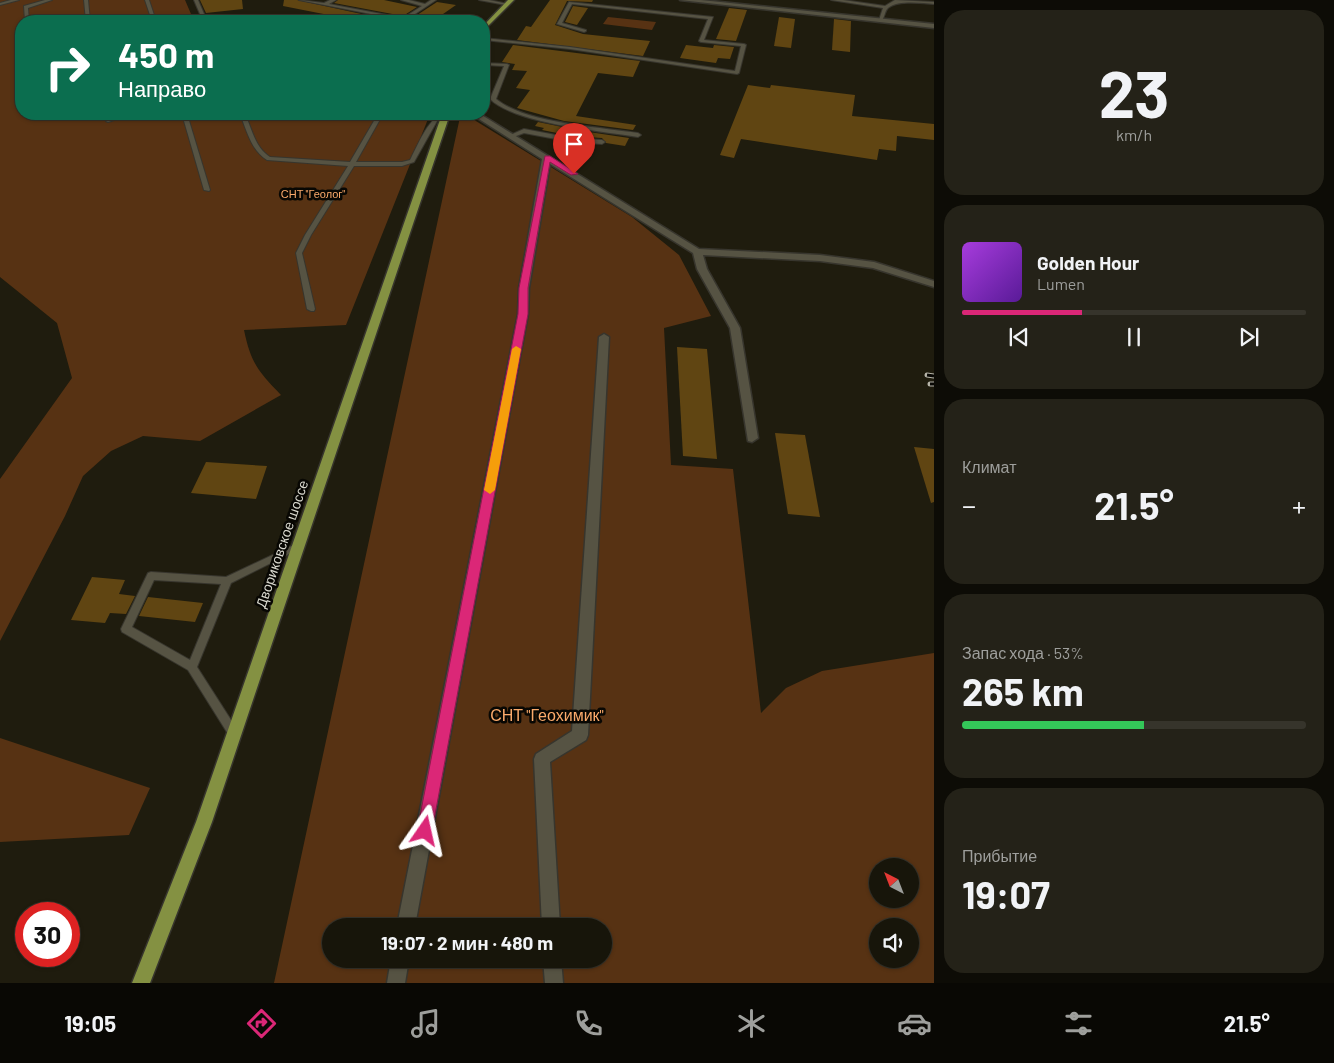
<!DOCTYPE html>
<html lang="ru">
<meta charset="utf-8">
<style>
:root{--surface:#17150a;--page:#242218;--text:#f1f3f6;--muted:#9e9f9c;--line:#36342b;--accent:#db2777}
body{margin:0;font-family:Barlow,sans-serif;background:var(--page);color:var(--text);height:100vh;display:flex;flex-direction:column;font-size:19px;white-space:nowrap}
*{box-sizing:border-box;margin:0}
p{font-size:16px;color:var(--muted)}
.icon{flex:none;width:28px;height:28px;fill:none;stroke:currentColor;stroke-width:2;stroke-linecap:round;stroke-linejoin:round}
.map{position:relative;flex:1;overflow:hidden}
.details{display:flex;flex-direction:column;gap:10px;padding:10px;background:#0d0c06;width:400px}
.details>*{flex:none}
.guide{position:absolute;left:15px;top:15px;width:475px;height:105px;border-radius:20px;box-shadow:0 1px 4px #0004,0 0 0 1px var(--line);background:#0b6e4f;color:#fff;overflow:hidden}
.needle{width:32px;rotate:318deg}
.controls{position:absolute;left:869px;top:858px;display:grid;gap:10px}
.controls a{display:grid;place-items:center;width:50px;height:50px;border-radius:50%;background:var(--surface);box-shadow:0 1px 4px #0004,0 0 0 1px var(--line);font-size:25px}
.speed{position:absolute;left:15px;top:902px;display:flex;gap:10px;font-size:25px;font-weight:700;text-align:center}
.speed>*{display:grid;place-content:center;width:65px;height:65px;border-radius:50%;background:var(--surface);box-shadow:0 1px 4px #0004,0 0 0 1px var(--line);line-height:1}
.speed .limit{border:8px solid #d22;background:#fff;color:#111}
.pin{position:absolute;display:grid;place-items:center;width:42px;height:42px;color:#fff;margin:-51px -21px;border-radius:50% 50% 50% 0;rotate:-45deg;box-shadow:0 0 5px #0007}
.pin .icon{rotate:45deg}
.me{position:absolute;width:55px;margin:-28px;rotate:11deg;stroke-linejoin:round;filter:drop-shadow(0 0 4px #0008)}
.turn{display:flex;align-items:center;gap:18px;height:105px;padding:0 20px;font-size:22px}
.turn .icon{width:65px;height:65px;stroke-width:2.5}
.turn b{display:block;font-size:35px;line-height:42px}
.big{font-size:38px;font-weight:700;line-height:1.1}
.details .widget{flex:1;display:flex;flex-direction:column;justify-content:center;gap:8px;min-width:0;padding:0 18px;border-radius:20px;background:var(--page)}
.details .dial{align-items:center;gap:0}
.dial b{font-size:65px;line-height:1}
.song{display:flex;align-items:center;gap:15px}
.cover{width:60px;height:60px;border-radius:8px;background:linear-gradient(135deg,hsl(280 70% 55%),hsl(270 70% 35%))}
.played{height:5px;border-radius:2px;background:linear-gradient(90deg,var(--accent) 35%,var(--line) 35%)}
.keys{display:flex;justify-content:space-around;direction:ltr}
.heat{display:flex;justify-content:space-between;align-items:center;font-size:28px;direction:ltr}
.charge{height:8px;border-radius:4px;background:linear-gradient(90deg,#34c759 53%,var(--line) 0)}
.trip{position:absolute;left:322px;top:918px;width:290px;height:50px;border-radius:25px;background:var(--surface);box-shadow:0 1px 4px #0004,0 0 0 1px var(--line);font-weight:700;line-height:50px;text-align:center}
.tabs{display:flex;height:80px;justify-content:space-around;align-items:center;background:#090804;color:var(--muted)}
.tabs .icon{width:35px;height:35px}
.tabs .current{color:var(--accent)}
.tabs b{font-size:22px;color:var(--text)}
main{display:flex;flex:1;min-height:0}
.map>svg:first-child{display:block}
.green{fill:#573213;fill-rule:evenodd}
.building{fill:#604512}
.lines{fill:none;stroke-linecap:round;stroke-linejoin:round}
.lane-casing{stroke:#37352d;stroke-width:2}
.street-casing{stroke:#37352d;stroke-width:3}
.primary-casing{stroke:#37352d;stroke-width:3}
.path{stroke:#5b584c;stroke-width:2;stroke-dasharray:2.5 1;stroke-linecap:butt}
.lane{fill:#565343;fill-rule:evenodd}
.street{fill:#565343;fill-rule:evenodd}
.primary{fill:#849142;fill-rule:evenodd}
.rail-casing{stroke:#b6b4a9;stroke-width:5}
.rail{stroke:#080703;stroke-width:3;stroke-dasharray:10;stroke-linecap:butt}
.route{fill:#db2777;stroke:#8e194d}
.slow{fill:#f59e0b}
.labels{text-anchor:middle;stroke-width:5;stroke-linejoin:round;paint-order:stroke}
.far-park-label{font-size:11px;fill:#fbaa6b;stroke:#080703}
.street-label{font-size:14px;fill:#d9d8ce;stroke:#080703}
.near-park-label{font-size:16px;fill:#fbaa6b;stroke:#080703}
</style>
<main>
<div class="map">
<svg width="934" height="983" viewBox="0 0 934 983">
<rect width="100%" height="100%" fill="#1f1c0e"/>
<!-- green -->
<g class="green">
<path d="M0,0h185l6,14 34,3 18,4h-222v93h409l-84,211 -102,5c7,34 15,42 37,65l-81,46 -57,-5 -32,15 -28,25 -18,40 -65,125v-162l72,-101 -15,-55 -57,-46z"/>
<polygon points="608,17 656,22 652,30 603,24"/>
<path d="M460,117l11,1 161,99 47,38 32,61 -47,12 7,137 62,4 28,244 25,-25 36,-17 112,-18v330h-660zM878,866h32v33h-32zM331,926h273v33h-273zM878,926h32v33h-32z"/>
<polygon points="0,738 150,788 129,835 0,842"/>
</g>
<!-- building -->
<g class="building">
<polygon points="200,0 242,0 243,9 206,13"/>
<polygon points="284,0 297,0 366,15 359,21 283,6"/>
<polygon points="338,0 384,0 417,7 403,16 334,3"/>
<polygon points="550,0 593,0 592,2 567,1 555,25 583,34 650,41 643,56 517,40 526,26 531,27"/>
<polygon points="437,2 456,5 433,21 408,21"/>
<polygon points="573,6 588,8 577,25 565,22"/>
<polygon points="729,8 747,10 736,41 716,39"/>
<polygon points="779,17 795,19 791,48 774,46"/>
<polygon points="834,19 851,21 850,52 832,50"/>
<polygon points="513,45 640,61 633,77 598,73 576,116 636,125 633,130 564,121 517,108 530,90 516,88 527,71 512,70 515,64 502,62"/>
<polygon points="686,45 713,48 714,45 734,47 730,59 718,58 716,63 680,58"/>
<polygon points="748,85 770,88 771,85 855,95 852,116 934,124 934,140 897,136 896,151 879,149 877,160 741,139 734,158 720,155"/>
<polygon points="538,122 582,131 629,138 625,146 606,143 602,138 572,136 542,130 544,128 535,126"/>
<polygon points="677,347 707,349 717,459 683,456"/>
<polygon points="775,433 805,435 820,517 788,514"/>
<polygon points="914,447 934,449 934,502 931,503"/>
<polygon points="206,462 267,466 256,499 191,493"/>
<polygon points="92,577 125,580 119,594 135,596 126,614 110,613 105,623 71,620"/>
<polygon points="148,597 203,603 195,622 139,616"/>
</g>
<g class="lines">
<!-- lane casing -->
<g class="lane-casing">
<g id="lane">
<polygon points="11,0 19,0 0,5 0,3"/>
<polygon points="45,0 52,0 28,8 29,21 25,21 24,6"/>
<polygon points="84,0 88,0 90,21 86,21"/>
<polygon points="145,0 149,0 156,21 152,21"/>
<polygon points="194,0 198,0 207,21 203,21"/>
<polygon points="299,0 324,3 330,0 336,0 329,4 403,18 422,6 401,0 409,0 425,4 431,0 436,0 406,20 376,15 366,21 361,21 371,14"/>
<polygon points="479,0 489,0 508,4 506,5"/>
<path d="M831,0h12l42,6 10,-6 39,2v2c-13,-1 -36,-4 -46,4 -4,4 -3,10 -7,13l-2,-1 4,-12z"/>
<polygon points="569,2 713,17 704,40 744,44 746,45 739,73 737,74 570,49 484,40 484,38 570,47 735,71 741,46 701,42 699,41 708,19 572,4 562,23 586,30 586,31 584,32 557,24"/>
<path d="M484,63l23,1 2,1 -13,34c29,24 104,28 142,34l3,2 -3,2c-37,-6 -122,-13 -148,-38l14,-33 -20,-1z"/>
<polygon points="103,114 107,114 110,118 125,114 133,114 108,122 106,121"/>
<polygon points="182,114 187,114 210,190 209,191 204,190"/>
<path d="M240,114h5c7,15 10,34 25,43l80,5 28,-48h5l-27,48h46l8,-2c7,-13 20,-47 36,-46l-9,7 -23,41 -12,4h-48l-43,69 -9,18 13,56 -1,2h-3l-4,-2 -11,-56 9,-18 43,-69 -81,-6c-16,-10 -20,-29 -27,-46z"/>
<polygon points="524,129 572,138 602,140 605,142 602,144 572,142 524,133 511,138 508,136"/>
<path d="M298,543l3,1 2,2 -2,2 -70,35 -34,84 41,64 1,3 -1,3 -4,2 -4,-2 -42,-67 -66,-38 -1,-3 27,-56 3,-1 75,5zM154,580l67,4 -31,76 -58,-33z"/>
</g>
</g>
<!-- street casing -->
<g class="street-casing">
<g id="street">
<polygon points="680,0 701,0 934,24 934,28"/>
<polygon points="471,114 480,114 699,249 820,255 874,262 934,281 934,287 873,268 820,261 703,255 707,269 740,328 758,438 752,442 748,441 730,328 697,269 693,253 550,164 529,288 528,314 415,926 397,926 518,314 519,288 542,159"/>
<polygon points="604,334 609,337 588,735 586,740 550,762 560,926 542,926 534,759 536,754 572,731 599,337"/>
<polygon points="391,959 409,959 405,983 387,983"/>
<polygon points="543,959 561,959 563,983 545,983"/>
</g>
</g>
<!-- primary casing -->
<g class="primary-casing">
<g id="primary">
<polygon points="508,0 514,0 484,30 484,25"/>
<polygon points="442,114 450,114 212,822 150,983 132,983 196,822"/>
</g>
</g>
<!-- path -->
<g class="path">
<polyline points="252,21 276,18 295,21"/>
<polyline points="317,21 326,21"/>
</g>
<!-- lane -->
<use href="#lane" class="lane"/>
<!-- street -->
<use href="#street" class="street"/>
<!-- primary -->
<use href="#primary" class="primary"/>
<!-- rail casing -->
<g class="rail-casing">
<g id="rail">
<polyline points="927,375 934,376"/>
<polyline points="930,384 934,384"/>
</g>
</g>
<!-- rail -->
<use href="#rail" class="rail"/>
</g>
<!-- route -->
<polygon class="route" points="545,156 550,156 578,174 571,175 550,162 528,288 528,314 432,831 430,836 425,838 419,836 417,831 518,314 519,288"/>
<!-- slow -->
<polygon class="slow" points="516,346 521,349 495,490 490,494 484,490 512,349"/>
<g class="labels">
<!-- far-park labels -->
<g class="far-park-label">
<text x="313" y="198">СНТ "Геолог"</text>
</g>
<!-- street labels -->
<g class="street-label">
<text transform="translate(282 544) rotate(-71)" y="5">Двориковское шоссе</text>
</g>
<!-- near-park labels -->
<g class="near-park-label">
<text x="547" y="721">СНТ "Геохимик"</text>
</g>
</g>
</svg>
<div class="controls">
<a><svg class="needle" viewBox="-14 -14 28 28"><path d="M0-13l5 13h-10z" fill="#e53935"/><path d="M0 13l5-13h-10z" fill="#9e9f9c"/></svg></a>
<a><svg class="icon" aria-label="sound" viewBox="0 0 24 24"><path d="M4 9h4l5-4v14l-5-4H4zM17 9q2 3 0 6"/></svg></a>
</div>
<div class="speed"><div class="limit">30</div></div>
<div class="pin" style="left:574px;top:174px;background:#d93025"><svg class="icon" aria-label="arrive" viewBox="0 0 24 24"><path d="M6 21V4h12l-3 4 3 4H6"/></svg></div>
<svg class="me" style="left:425px;top:831px" viewBox="-20 -20 40 40"><path d="M0-17L14 15 0 8-14 15z" fill="#db2777" stroke="#fff" stroke-width="4"/></svg>
<div class="trip">19:07 · 2 мин · 480 m</div>
<div class="guide">
<div class="turn"><svg class="icon" aria-label="right" viewBox="0 0 24 24"><path d="M7 20v-9h11M14 6l5 5-5 5"/></svg><div><b>450 m</b>Направо</div></div>
</div>
</div>
<section class="details">
<div class="widget dial"><b>23</b><p>km/h</p></div>
<div class="widget">
<div class="song"><i class="cover"></i><div><b>Golden Hour</b><p>Lumen</p></div></div>
<div class="played"></div>
<div class="keys"><svg class="icon" aria-label="previous" viewBox="0 0 24 24"><path d="M18 5L8 12l10 7zM5 5v14"/></svg><svg class="icon" aria-label="pause" viewBox="0 0 24 24"><path d="M8 5v14M16 5v14"/></svg><svg class="icon" aria-label="next" viewBox="0 0 24 24"><path d="M6 5l10 7-10 7zM19 5v14"/></svg></div>
</div>
<div class="widget"><p>Климат</p>
<div class="heat"><a>−</a><b class="big">21.5°</b><a>+</a></div>
</div>
<div class="widget"><p>Запас хода · 53%</p><b class="big">265 km</b><div class="charge"></div></div>
<div class="widget"><p>Прибытие</p><b class="big">19:07</b></div>
</section>
</main>
<nav class="tabs">
<b>19:05</b>
<svg class="icon current" aria-label="directions" viewBox="0 0 24 24"><path d="M12 3l9 9-9 9-9-9zM9 14v-3h6M13 9l2 2-2 2"/></svg>
<svg class="icon" aria-label="music" viewBox="0 0 24 24"><path d="M9 18V5l10-2v13"/><circle cx="6" cy="18" r="3"/><circle cx="16" cy="16" r="3"/></svg>
<svg class="icon" aria-label="phone" viewBox="0 0 24 24"><path d="M5 4h4l2 5-3 2q2 4 5 5l2-3 5 2v4C11 20 4 13 5 4z"/></svg>
<svg class="icon" aria-label="climate" viewBox="0 0 24 24"><path d="M12 3v18M4 7l16 10M4 17L20 7"/></svg>
<svg class="icon" aria-label="car" viewBox="0 0 24 24"><path d="M5 17H2v-5l4-1 3-4h7l3 4 3 1v5h-3M9 17h6M6 11h13"/><circle cx="7" cy="17" r="2"/><circle cx="17" cy="17" r="2"/></svg>
<svg class="icon" aria-label="filters" viewBox="0 0 24 24"><path d="M4 7h16M4 17h16"/><circle cx="9" cy="7" r="2"/><circle cx="15" cy="17" r="2"/></svg>
<b>21.5°</b>
</nav>
